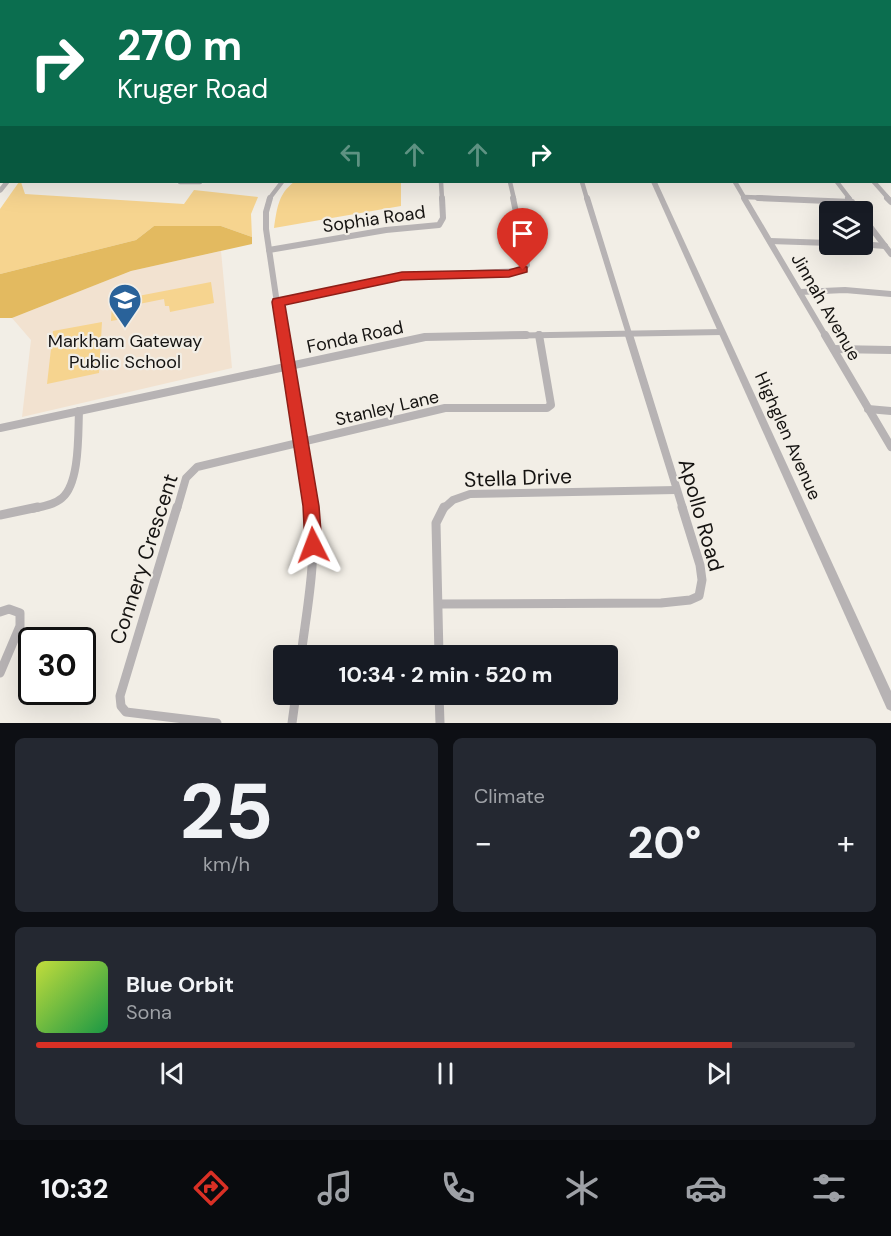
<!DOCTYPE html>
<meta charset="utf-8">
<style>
:root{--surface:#171b24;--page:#242831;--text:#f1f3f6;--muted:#9ea1a6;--line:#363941;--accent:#d93025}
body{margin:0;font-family:"DM Sans",sans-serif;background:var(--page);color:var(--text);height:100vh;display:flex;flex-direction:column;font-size:22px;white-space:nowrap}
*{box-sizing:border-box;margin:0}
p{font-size:20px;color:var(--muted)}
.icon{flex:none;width:33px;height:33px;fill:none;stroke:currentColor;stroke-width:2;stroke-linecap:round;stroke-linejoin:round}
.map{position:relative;height:723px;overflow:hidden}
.panel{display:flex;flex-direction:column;gap:15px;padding:15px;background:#0d0f14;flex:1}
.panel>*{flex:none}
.hud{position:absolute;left:0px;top:0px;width:891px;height:183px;box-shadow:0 6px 24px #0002;background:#0b6e4f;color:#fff;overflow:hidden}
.fabs{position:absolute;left:819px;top:201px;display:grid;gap:12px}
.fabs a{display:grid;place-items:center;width:54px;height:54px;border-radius:6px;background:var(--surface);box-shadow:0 6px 24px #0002;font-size:30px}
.speed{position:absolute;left:18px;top:627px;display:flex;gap:12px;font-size:30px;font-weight:700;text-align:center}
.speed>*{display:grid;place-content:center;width:78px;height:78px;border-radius:50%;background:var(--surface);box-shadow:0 6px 24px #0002;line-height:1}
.speed .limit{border:3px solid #111;border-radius:9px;background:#fff;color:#111}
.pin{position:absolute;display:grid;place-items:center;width:51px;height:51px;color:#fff;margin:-62px -26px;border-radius:50% 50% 50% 0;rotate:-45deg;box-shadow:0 0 6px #0007}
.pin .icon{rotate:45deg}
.me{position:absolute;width:66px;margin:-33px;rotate:357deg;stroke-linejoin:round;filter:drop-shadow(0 0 4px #0008)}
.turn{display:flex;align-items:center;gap:21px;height:126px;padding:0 18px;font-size:27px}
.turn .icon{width:78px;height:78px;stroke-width:2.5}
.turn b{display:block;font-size:42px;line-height:51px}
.lanes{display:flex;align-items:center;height:57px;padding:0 18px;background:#0003;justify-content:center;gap:30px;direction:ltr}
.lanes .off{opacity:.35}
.big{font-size:45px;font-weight:700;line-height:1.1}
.panel .tile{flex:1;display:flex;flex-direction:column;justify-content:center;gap:9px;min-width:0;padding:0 21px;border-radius:9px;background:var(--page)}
.panel .dial{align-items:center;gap:0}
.dial b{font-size:78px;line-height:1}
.song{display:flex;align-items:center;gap:18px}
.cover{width:72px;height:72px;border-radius:9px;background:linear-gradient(135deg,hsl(70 70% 55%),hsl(140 70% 35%))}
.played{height:6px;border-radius:3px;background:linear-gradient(90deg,var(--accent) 85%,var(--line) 85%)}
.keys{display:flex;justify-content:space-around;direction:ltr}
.heat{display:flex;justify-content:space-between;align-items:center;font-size:33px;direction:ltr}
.panel .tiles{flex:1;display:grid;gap:15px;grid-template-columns:1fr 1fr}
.tile:last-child{grid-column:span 2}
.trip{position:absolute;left:273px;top:645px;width:345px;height:60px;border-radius:6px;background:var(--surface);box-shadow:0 6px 24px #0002;font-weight:700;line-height:60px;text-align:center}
.tabs{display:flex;height:96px;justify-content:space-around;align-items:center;background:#090b0e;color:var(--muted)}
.tabs .icon{width:42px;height:42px}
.tabs .active{color:var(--accent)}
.tabs b{font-size:27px;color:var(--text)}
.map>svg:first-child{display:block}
.education{fill:#f2e2d0}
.green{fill:#f6d48f}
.forest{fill:#e3ba60}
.building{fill:#896a24;stroke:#604a19;stroke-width:1.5}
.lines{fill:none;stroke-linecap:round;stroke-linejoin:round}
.minor-far4{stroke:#b7b3b4;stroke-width:4}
.minor-far3{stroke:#b7b3b4;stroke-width:4.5}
.minor-far2{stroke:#b7b3b4;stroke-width:6}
.minor-far1{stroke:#b7b3b4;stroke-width:8}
.minor{stroke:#b7b3b4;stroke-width:9}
.tertiary{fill:#b7b3b4;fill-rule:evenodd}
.secondary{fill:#9c9698;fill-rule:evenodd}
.primary{fill:#888183;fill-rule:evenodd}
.route{fill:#d93025;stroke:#8d1f18;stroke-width:1.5}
.labels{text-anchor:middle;stroke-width:4.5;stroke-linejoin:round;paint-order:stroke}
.street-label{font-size:18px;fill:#151311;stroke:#f2eee6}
.poi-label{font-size:18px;fill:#151311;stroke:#f2eee6}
.near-street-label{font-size:21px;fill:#151311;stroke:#f2eee6}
</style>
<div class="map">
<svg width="891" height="723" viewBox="0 0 891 723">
<rect width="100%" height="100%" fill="#f2eee6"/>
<!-- education -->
<polygon class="education" points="221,251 232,368 22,417 31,340 12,318 131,271"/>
<!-- green -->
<g class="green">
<polygon points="19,182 21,182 25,194 184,204 194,190 258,197 251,214 252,237 221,226 154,226 136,240 0,274 0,209"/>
<path d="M294,182h107v24l-127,22c3,-19 4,-34 20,-46z"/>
<polygon points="211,282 214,303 170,312 169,306 165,306 164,299 124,307 123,319 111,321 112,301"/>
<polygon points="102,322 99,373 47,384 53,331"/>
</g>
<!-- forest -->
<polygon class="forest" points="154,226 221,226 252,237 252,244 131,271 12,318 0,318 0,274 136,240"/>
<!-- building -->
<polygon class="building" points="221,0 226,0 223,2 193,2"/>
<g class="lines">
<!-- minor-far4 -->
<g class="minor-far4">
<polyline points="124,0 130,2"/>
<polyline points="804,0 806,2"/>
<polyline points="29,2 33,0"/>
<polyline points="295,2 297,0"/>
</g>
<!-- minor-far3 -->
<g class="minor-far3">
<polyline points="0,134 2,132"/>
<polyline points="180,182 200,182"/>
<polyline points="441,182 442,199"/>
<polyline points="510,182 514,199"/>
<polyline points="582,182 587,199"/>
<polyline points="735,182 745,199"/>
<polyline points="837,182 850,199"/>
<polyline points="874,182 889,199"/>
<polyline points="744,197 790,199"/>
<polyline points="269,199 282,182"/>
</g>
<!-- minor-far2 -->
<g class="minor-far2">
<polyline points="270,198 266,212 266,229 282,337"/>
<polyline points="587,198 630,337"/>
<polyline points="744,198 826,337"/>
<polyline points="758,198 852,202"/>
<polyline points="848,198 859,212"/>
<polyline points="887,198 891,202"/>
<polyline points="862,216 891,254"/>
<polyline points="770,241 830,243"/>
<polyline points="859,244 885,246"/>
<polyline points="269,250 386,230 439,225 443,218 442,198"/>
<polyline points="800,292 845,290 891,294"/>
<polyline points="278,302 402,276 520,271 527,265 513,198"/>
<polyline points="539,334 539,337"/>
<polyline points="437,337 722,332"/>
</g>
<!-- minor-far1 -->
<g class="minor-far1">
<polyline points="282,335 310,509"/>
<polyline points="629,335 683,509"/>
<polyline points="825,335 891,447"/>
<polyline points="834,349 891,350"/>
<polyline points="868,409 891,411"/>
<polyline points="0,428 425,337 526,335"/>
<path d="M31,509c10,-2 23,-4 31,-11 18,-15 16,-65 17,-87"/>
<polyline points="177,509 186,478 197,467 445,408 547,408 551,405 539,335"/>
<polyline points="443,509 453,500 470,494 676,490"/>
</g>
<!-- minor -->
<g class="minor">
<polyline points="177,507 120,696 121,706 126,712 217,723"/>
<polyline points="0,515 38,507"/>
<polyline points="439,604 661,603 690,600 699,596 702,580 700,565 682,507"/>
<polyline points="0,612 9,609 20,613 20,626 0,673"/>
<path d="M301,656c6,-49 17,-100 9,-149"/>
<polyline points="439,656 436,523 444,507"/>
<polyline points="439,694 440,723"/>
<polyline points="292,723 296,694"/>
</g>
<!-- tertiary -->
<g class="tertiary">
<polygon points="253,0 258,0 256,2 250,2"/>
<rect x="631" y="0" width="4" height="2"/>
<polygon points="4,182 10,182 2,192 0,193 0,187"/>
<polygon points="651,182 657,182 891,691 891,711 887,709"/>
</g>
<!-- secondary -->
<g class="secondary">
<rect x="0" y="80" width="2" height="4"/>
<rect x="890" y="128" width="1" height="4"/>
</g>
<!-- primary -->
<g class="primary">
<polygon points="837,0 843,0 844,2 839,2"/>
<polygon points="890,41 891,42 891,46 890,45"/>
</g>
</g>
<!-- route -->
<polygon class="route" points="523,266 527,267 527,272 509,277 402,280 285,305 319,506 322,545 319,550 313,553 307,550 305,545 303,506 272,302 273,299 402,272 509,270"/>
<!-- icons -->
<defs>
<g id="school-pin" transform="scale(1.725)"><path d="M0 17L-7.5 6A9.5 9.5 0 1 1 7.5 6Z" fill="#29629a" stroke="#f2eee6"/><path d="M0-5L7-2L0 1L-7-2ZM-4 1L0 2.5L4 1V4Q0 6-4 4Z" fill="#fff"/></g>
</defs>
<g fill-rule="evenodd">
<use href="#school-pin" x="125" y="300"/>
</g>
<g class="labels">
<!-- street labels -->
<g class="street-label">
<text transform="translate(374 219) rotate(-8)" y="6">Sophia Road</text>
<text transform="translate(826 307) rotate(60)" y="6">Jinnah Avenue</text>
<text transform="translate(355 337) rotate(-12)" y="6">Fonda Road</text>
<text transform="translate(387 408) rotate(-13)" y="6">Stanley Lane</text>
<text transform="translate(788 436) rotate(66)" y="6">Highglen Avenue</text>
</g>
<!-- poi labels -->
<g class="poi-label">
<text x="125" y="347">Markham Gateway<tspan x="125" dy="21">Public School</tspan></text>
</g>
<!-- near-street labels -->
<g class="near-street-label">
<text transform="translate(518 478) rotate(-2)" y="7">Stella Drive</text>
<text transform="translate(701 515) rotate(74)" y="7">Apollo Road</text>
<text transform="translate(144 559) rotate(-72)" y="7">Connery Crescent</text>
</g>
</g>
</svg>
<div class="fabs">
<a><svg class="icon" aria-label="layers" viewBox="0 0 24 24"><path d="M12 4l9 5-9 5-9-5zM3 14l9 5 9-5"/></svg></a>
</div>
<div class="speed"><div class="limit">30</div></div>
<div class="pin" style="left:523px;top:270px;background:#d93025"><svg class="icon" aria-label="arrive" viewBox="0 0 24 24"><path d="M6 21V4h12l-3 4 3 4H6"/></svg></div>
<svg class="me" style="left:313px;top:545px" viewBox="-20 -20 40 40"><path d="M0-17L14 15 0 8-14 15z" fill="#d93025" stroke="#fff" stroke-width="4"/></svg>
<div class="trip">10:34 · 2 min · 520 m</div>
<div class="hud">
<div class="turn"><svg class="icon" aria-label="right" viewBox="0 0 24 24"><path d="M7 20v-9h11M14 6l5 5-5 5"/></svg><div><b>270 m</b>Kruger Road</div></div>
<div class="lanes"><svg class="icon off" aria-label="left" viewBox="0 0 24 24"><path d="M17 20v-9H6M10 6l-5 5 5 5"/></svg><svg class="icon off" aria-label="ahead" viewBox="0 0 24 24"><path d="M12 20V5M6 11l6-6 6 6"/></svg><svg class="icon off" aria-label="ahead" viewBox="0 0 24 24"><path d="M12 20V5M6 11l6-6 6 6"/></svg><svg class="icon" aria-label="right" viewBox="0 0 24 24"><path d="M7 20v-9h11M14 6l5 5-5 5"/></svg></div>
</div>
</div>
<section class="panel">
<div class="tiles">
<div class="tile dial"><b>25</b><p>km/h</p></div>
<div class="tile"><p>Climate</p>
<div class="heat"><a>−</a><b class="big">20°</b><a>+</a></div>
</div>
<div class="tile">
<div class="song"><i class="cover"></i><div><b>Blue Orbit</b><p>Sona</p></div></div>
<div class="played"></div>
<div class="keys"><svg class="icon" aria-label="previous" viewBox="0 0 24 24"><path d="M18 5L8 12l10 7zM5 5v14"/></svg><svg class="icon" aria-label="pause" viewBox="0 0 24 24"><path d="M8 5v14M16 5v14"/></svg><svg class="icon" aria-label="next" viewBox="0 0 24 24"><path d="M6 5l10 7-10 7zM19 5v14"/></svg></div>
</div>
</div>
</section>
<nav class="tabs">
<b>10:32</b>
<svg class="icon active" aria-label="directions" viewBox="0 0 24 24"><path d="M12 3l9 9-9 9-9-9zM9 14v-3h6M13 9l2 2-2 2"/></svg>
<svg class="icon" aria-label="music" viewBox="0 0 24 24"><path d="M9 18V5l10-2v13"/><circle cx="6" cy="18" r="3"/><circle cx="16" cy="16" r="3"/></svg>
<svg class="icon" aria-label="phone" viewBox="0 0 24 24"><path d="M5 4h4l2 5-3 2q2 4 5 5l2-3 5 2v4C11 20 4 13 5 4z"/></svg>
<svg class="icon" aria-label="climate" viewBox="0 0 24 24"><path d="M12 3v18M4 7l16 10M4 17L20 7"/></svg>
<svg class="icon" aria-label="car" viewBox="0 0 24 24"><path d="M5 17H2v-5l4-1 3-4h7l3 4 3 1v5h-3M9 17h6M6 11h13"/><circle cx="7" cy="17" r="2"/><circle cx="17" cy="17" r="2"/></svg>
<svg class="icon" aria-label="filters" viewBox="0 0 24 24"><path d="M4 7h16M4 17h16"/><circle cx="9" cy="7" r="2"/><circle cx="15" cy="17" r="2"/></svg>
</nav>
